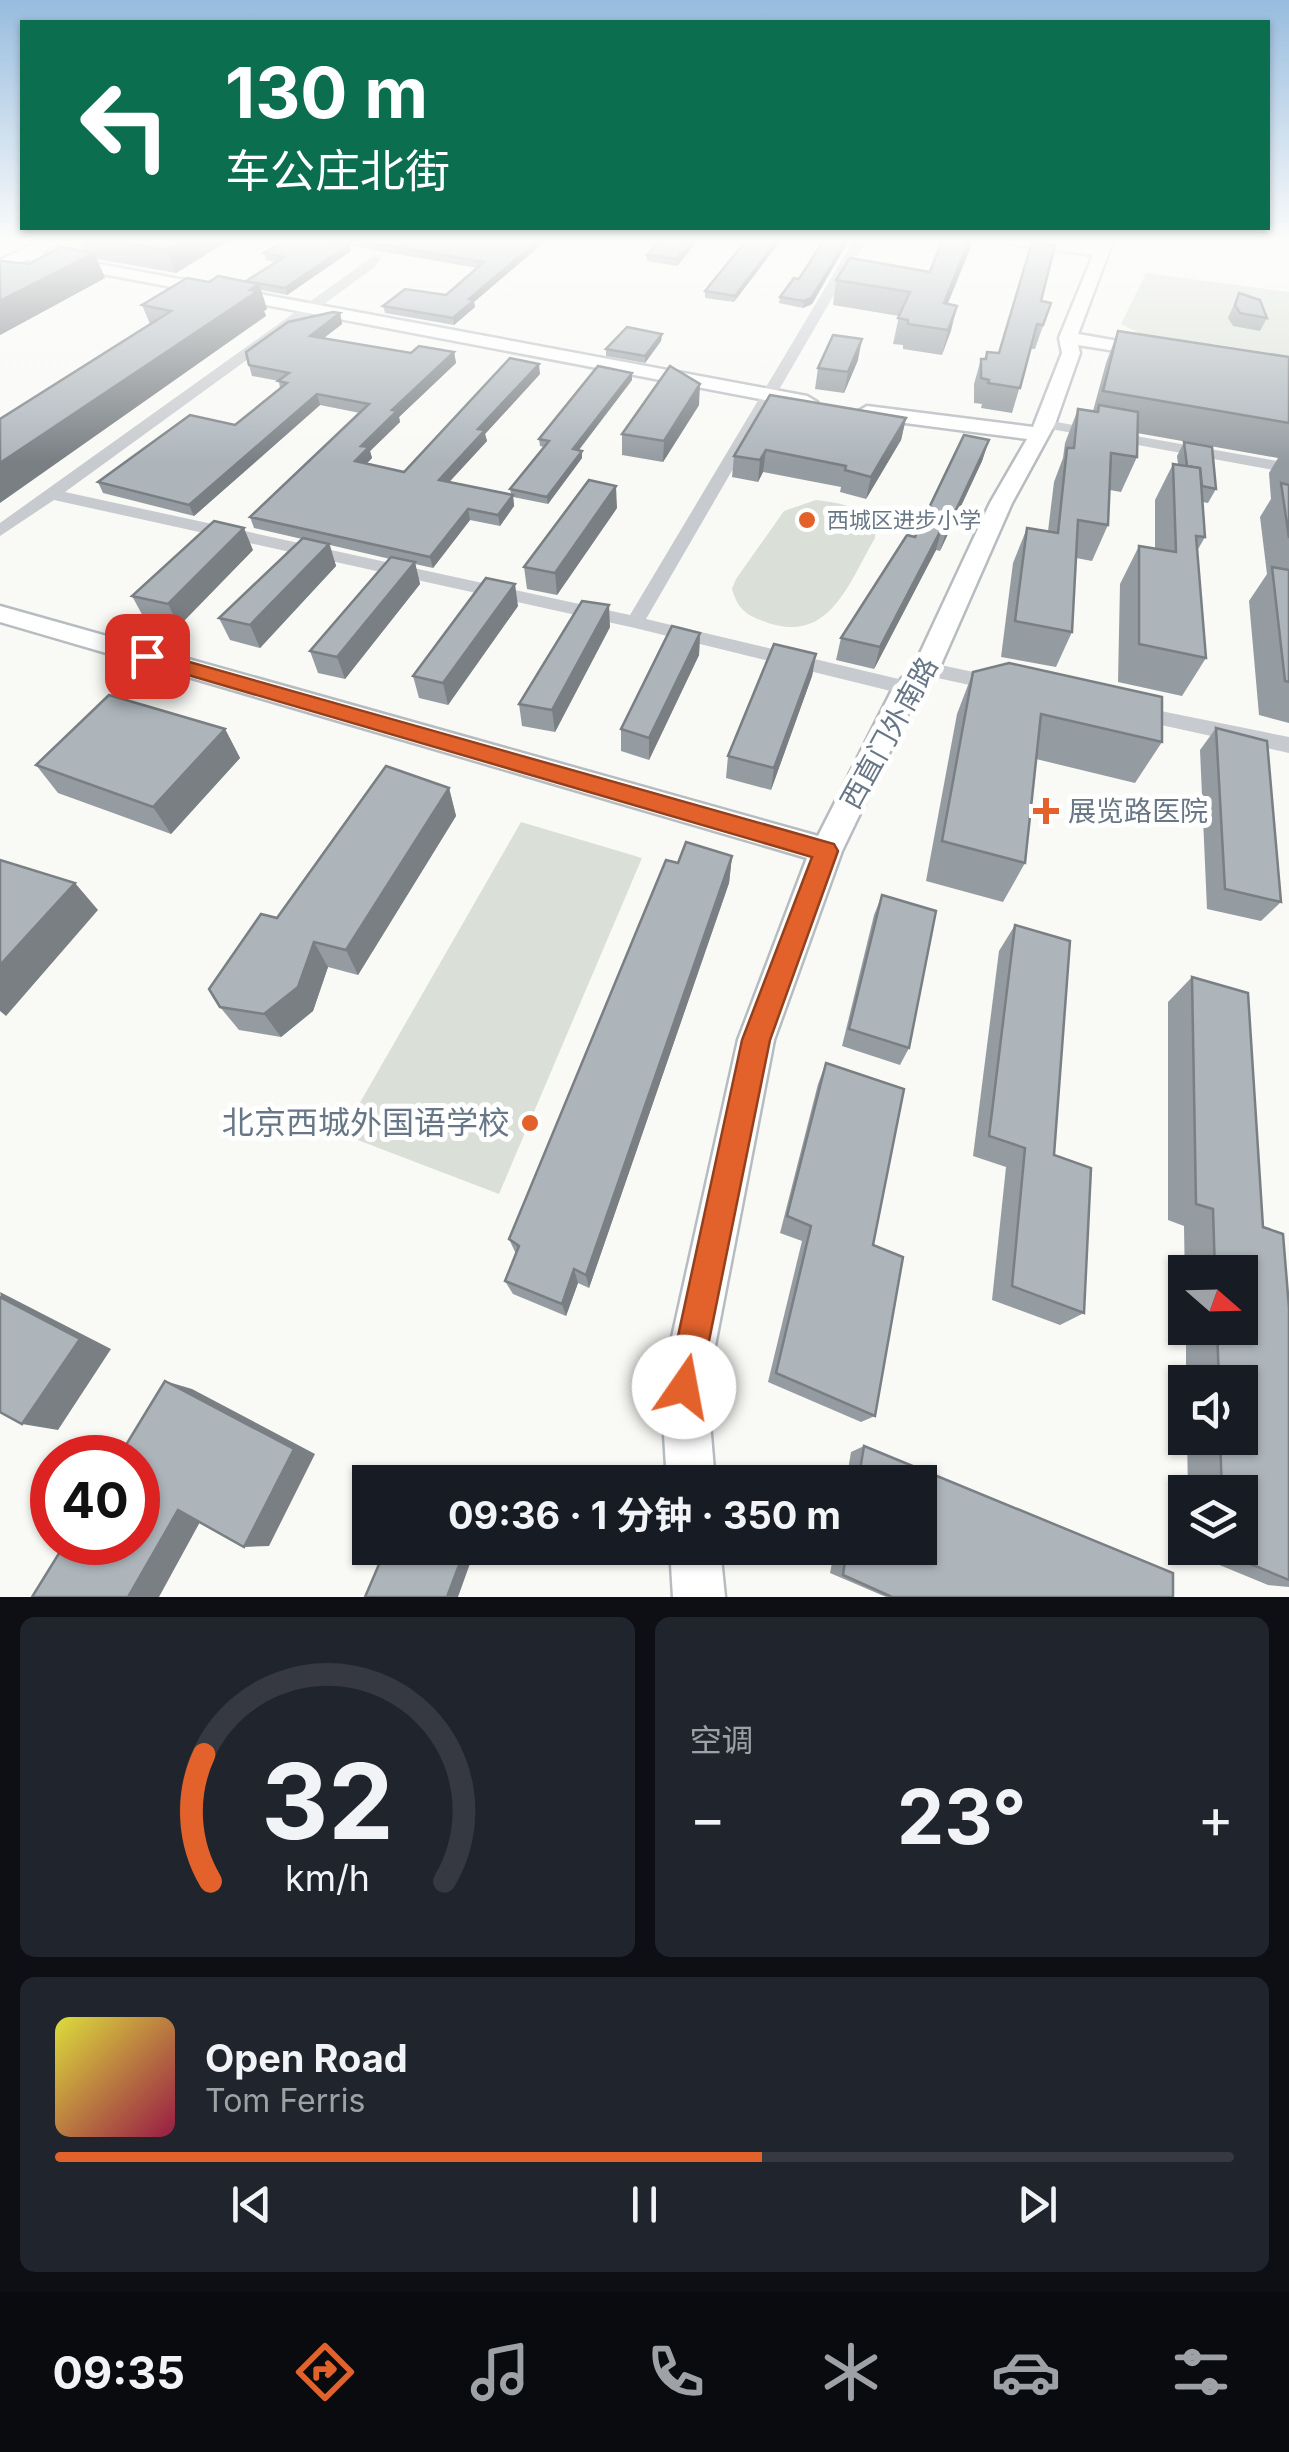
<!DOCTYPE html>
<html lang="zh">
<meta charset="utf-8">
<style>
:root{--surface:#171b24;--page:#20242c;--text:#f1f3f6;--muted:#9ea1a6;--line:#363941;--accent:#e3622c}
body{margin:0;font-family:Inter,"Noto Sans SC",sans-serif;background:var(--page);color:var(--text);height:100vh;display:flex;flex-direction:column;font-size:38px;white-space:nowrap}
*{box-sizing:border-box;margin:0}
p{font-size:32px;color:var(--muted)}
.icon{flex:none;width:55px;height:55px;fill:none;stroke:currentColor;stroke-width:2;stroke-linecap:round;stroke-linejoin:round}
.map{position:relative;height:1597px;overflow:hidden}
.panel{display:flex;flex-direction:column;gap:20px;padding:20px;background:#0d0f14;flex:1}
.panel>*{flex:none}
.hud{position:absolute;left:20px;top:20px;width:1250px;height:210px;border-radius:0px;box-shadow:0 2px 8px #0004;background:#0b6e4f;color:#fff;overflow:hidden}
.needle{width:65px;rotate:110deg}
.tools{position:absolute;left:1168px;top:1255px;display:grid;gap:20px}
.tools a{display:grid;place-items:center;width:90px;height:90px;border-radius:0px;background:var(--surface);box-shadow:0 2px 8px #0004;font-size:50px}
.speed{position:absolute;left:30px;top:1435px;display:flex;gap:20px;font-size:50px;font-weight:700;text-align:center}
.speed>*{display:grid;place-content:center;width:130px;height:130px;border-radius:50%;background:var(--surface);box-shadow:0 2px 8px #0004;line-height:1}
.speed .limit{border:15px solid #d22;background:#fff;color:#111}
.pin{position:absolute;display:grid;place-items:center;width:85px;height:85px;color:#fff;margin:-42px;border-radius:20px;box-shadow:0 5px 15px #0006}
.me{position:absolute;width:110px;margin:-55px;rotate:12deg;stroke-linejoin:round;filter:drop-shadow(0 0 8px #0008)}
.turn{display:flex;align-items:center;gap:35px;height:210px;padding:0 40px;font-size:45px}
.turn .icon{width:130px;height:130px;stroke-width:2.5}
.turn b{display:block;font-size:70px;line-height:85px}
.big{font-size:75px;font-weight:700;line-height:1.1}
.panel .card{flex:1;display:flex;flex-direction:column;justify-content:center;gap:15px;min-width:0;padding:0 35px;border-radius:15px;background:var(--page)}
.panel .dial{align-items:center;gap:0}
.dial svg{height:260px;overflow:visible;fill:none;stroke:var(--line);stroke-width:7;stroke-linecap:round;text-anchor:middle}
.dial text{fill:var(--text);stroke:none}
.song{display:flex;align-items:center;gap:30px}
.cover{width:120px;height:120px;border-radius:15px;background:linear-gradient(135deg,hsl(60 70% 55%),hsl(340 70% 35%))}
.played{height:10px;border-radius:5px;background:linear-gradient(90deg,var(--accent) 60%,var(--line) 60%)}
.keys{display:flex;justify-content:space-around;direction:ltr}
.heat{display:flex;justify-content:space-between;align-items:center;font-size:55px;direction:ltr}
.panel .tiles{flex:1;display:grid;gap:20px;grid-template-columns:1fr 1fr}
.card:last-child{grid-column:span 2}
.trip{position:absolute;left:352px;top:1465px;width:585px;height:100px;border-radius:0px;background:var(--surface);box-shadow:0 2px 8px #0004;font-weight:700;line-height:100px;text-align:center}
.tabs{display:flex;height:160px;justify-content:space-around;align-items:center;background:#090b0e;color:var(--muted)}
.tabs .icon{width:70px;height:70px}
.tabs .on{color:var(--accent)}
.tabs b{font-size:45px;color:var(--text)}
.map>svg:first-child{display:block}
.green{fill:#dae0d7}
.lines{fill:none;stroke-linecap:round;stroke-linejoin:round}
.secondary-casing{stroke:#b7bcc1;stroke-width:5}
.primary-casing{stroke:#b8bcc0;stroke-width:5}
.street{fill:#c7cace;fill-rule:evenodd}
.secondary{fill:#fff;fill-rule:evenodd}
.primary{fill:#fff;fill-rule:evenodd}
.wall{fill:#959ca1}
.shaded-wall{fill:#797f83}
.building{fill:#adb5bb;stroke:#797f83;stroke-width:2.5}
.route{fill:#e3622c;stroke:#94401d;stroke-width:2.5}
.poi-dot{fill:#e3622c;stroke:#fff;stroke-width:4}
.labels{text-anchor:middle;stroke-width:10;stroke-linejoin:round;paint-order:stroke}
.far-poi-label{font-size:22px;fill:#687787;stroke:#fff;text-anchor:start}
.street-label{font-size:28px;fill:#687787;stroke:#fff}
.poi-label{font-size:28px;fill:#687787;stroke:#fff;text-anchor:start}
.near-poi-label{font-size:32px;fill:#687787;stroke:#fff;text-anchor:end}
</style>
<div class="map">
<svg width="1289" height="1597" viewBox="0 0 1289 1597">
<rect width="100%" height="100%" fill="#f9f9f6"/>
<!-- green -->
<g class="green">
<polygon points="1146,273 1289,292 1289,356 1213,344 1212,352 1162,345 1121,324"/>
<path d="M816,500c24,3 46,6 60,28l-1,10c-27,46 -46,109 -112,83 -18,-6 -26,-14 -31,-32l4,-10 48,-68z"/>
<polygon points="521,822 642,858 499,1194 342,1134"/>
</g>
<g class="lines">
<!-- secondary casing -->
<g class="secondary-casing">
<g id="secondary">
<polygon points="991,238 1032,238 1096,246 1100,238 1114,238 1078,334 1153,347 1162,352 1153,357 1078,345 1080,353 1055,424 1012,503 939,669 918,693 842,851 774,1040 707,1387 715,1482 667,1482 661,1387 738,1040 807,858 0,622 0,606 818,836 893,688 915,664 990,503 1027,439 867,418 857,412 867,406 1033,427 1062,353 1059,338 1093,255 998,242"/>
<polygon points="24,250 807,396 817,402 807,408 19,258 19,252"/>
<polygon points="670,1548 720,1548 725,1597 673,1597"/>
</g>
</g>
<!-- primary casing -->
<g class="primary-casing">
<polygon id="primary" points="46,238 69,238 0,273 0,260"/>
</g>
<!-- street -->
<g class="street">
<polygon points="855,238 867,238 646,619 907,681 917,688 914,693 907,695 635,628 54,500 0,536 0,523 375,255 381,258 375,267 65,492 630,615"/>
<polygon points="1045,420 1289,463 1289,473 1040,427 1038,424"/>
<polygon points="926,662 1002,678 1012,685 1002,692 919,674 916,669"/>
<polygon points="1136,706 1289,737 1289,753 1129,718 1126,713"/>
</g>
<!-- secondary -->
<use href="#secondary" class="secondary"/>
<!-- primary -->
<use href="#primary" class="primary"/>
</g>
<!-- wall -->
<g class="wall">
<polygon points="78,238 233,238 176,273 97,259 105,278 0,335 0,261 29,264 83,251"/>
<polygon points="349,238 549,238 474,302 475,307 454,325 385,313 383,306 446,295 478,268 350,246 351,251 287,295 261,290 267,309 264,311 266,316 150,324 142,305 209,282 247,281 276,262 266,260 264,253 348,244 347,239"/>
<polygon points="700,238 677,266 647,261 647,255"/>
<polygon points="748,238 734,302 705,298 705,291"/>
<polygon points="825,238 850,238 812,304 803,308 779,303 780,297 799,279"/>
<polygon points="970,249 947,304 957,306 942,355 903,349 903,345 893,344 899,316 833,305 836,280 930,272"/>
<polygon points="1239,293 1267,318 1260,331 1233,326 1228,318"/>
<polygon points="1041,301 1051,303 1035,349 1031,349 1012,413 981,408 982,404 974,403 974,384 981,359 984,359 987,352 999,353"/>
<polygon points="340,313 342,324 324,338 411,353 454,352 456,363 399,417 400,422 370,451 372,458 366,464 404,472 540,374 485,434 487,441 449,482 511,494 510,489 544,447 540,446 539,439 632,380 579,450 582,451 582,458 548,504 513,497 514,506 500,526 470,520 433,568 415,564 420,584 345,679 318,673 310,651 390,559 330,545 336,566 260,648 230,640 219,618 302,539 254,528 250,517 360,413 320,405 194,516 103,493 98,482 235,425 280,389 279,381 252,376 249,365"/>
<polygon points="1118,331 1289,357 1289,723 1259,715 1249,601 1267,574 1260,517 1271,499 1269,473 1278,458 1137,433 1137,457 1121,492 1110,490 1108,525 1092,561 1076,558 1072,632 1056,667 1001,657 1013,563 1027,528 1048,531 1054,482 1063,458 1065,443 1078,409 1093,411 1106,363"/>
<polygon points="662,334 661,341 645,363 606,356 606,349"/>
<polygon points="858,360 844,393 815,389 818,368"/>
<polygon points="699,405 663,462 622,455 622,434"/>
<polygon points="906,418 901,440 866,499 840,492 841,487 763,472 758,482 732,477 734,456"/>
<polygon points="989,440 982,461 940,551 936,550 874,669 836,660 841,638 915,537"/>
<polygon points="1184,442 1216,489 1208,503 1202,502 1205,537 1197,551 1206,658 1182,696 1118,682 1120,584 1139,546 1155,549 1155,500 1173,464 1178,464 1177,456"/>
<polygon points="617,508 557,595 527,589 524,567"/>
<polygon points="253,550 179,626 144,618 132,596"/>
<polygon points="518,606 448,705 419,698 413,676"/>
<polygon points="610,627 555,732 522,726 519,704"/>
<polygon points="700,633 699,655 649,760 621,751 621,729"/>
<polygon points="816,654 812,676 771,790 726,778 728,756"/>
<polygon points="973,672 1162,742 1135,783 1036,759 1025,863 1003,902 926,881 957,714"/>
<polygon points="1216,728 1281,902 1261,921 1207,909 1200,750"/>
<polygon points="225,729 240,758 171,834 58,793 36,765"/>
<polygon points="449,788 456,816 358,975 328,967 313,1011 281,1037 239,1030 220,1007 277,918"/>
<polygon points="732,856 729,883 589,1288 578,1283 566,1316 513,1294 505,1281 516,1254 509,1239 678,863"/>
<polygon points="882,895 909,1048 900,1065 842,1046 874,915"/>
<polygon points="1015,925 1054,1155 1084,1313 1060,1325 992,1300 1006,1167 973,1156 999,951"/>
<polygon points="1192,977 1263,1227 1289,1308 1289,1587 1268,1585 1188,1552 1188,1548 1240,1548 1240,1492 1188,1492 1187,1438 1240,1438 1240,1382 1186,1382 1186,1328 1240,1328 1240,1272 1185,1272 1185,1285 1184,1226 1168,1220 1168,1002"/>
<polygon points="826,1063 873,1245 875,1416 861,1422 768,1382 802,1241 780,1233 818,1084"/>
<polygon points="864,1446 1173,1597 886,1597 830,1573 835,1548 920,1548 920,1482 846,1482 851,1452"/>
</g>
<!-- shaded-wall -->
<g class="shaded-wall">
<polygon points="188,238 233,238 176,273 167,250"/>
<polygon points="541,238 549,238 474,302 475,307 454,325 453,318 469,299"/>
<polygon points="695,238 700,238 677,266 677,259"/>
<polygon points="779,238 783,238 734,302 735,296"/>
<polygon points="848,238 850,238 812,304 803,308 804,301"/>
<polygon points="970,238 972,238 970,249 938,328 944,303"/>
<polygon points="350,244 351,251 287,295 285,288"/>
<polygon points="94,253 105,278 0,335 0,301"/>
<polygon points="259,284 267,309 264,311 266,316 0,503 0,463"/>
<polygon points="957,306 951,331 942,355 948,330"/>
<polygon points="340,313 342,324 313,346 310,336"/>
<polygon points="662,334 661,341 645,363 645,356"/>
<polygon points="862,339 858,360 844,393 848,372"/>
<polygon points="454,352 456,363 399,417 400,422 370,451 372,458 358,472 355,461 361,446 392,410"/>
<polygon points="539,364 540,374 485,434 487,441 441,491 439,480 478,429"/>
<polygon points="632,373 632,380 574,456 573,449"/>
<polygon points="700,384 699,405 663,462 664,441"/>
<polygon points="317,394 320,405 194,516 189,505"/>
<polygon points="906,418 901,440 866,499 871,477"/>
<polygon points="989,440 982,461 940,551 947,529"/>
<polygon points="766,450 763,472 758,482 760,460"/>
<polygon points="582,451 582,458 548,504 547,497"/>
<polygon points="616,486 617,508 557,595 555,573"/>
<polygon points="513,495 514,506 500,526 498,515"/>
<polygon points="468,509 470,520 433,568 430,557"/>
<polygon points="244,528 253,550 179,626 168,604"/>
<polygon points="942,528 936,550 874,669 880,647"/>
<polygon points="329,544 336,566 260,648 250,625"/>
<polygon points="415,562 420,584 345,679 337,657"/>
<polygon points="515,584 518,606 448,705 443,683"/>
<polygon points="609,605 610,627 555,732 552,710"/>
<polygon points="700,633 699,655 649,760 649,738"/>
<polygon points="816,654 812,676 771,790 774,768"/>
<polygon points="225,729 240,758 171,834 153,807"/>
<polygon points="449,788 456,816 358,975 346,950"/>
<polygon points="732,856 729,883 589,1288 586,1275"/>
<polygon points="75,883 98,910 6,1016 0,1011 0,965"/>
<polygon points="314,942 328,967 313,1011 281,1037 264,1014"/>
<polygon points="574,1269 578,1283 566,1316 562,1304"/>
<polygon points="0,1292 111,1349 58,1430 22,1424"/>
<polygon points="165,1381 192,1389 315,1454 269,1546 244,1547"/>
<polygon points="178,1510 206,1511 159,1597 128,1597"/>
<polygon points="435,1548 450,1548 472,1558 458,1597 447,1597"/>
</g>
<!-- building -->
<g class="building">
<polygon points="95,238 188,238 167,250"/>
<polygon points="289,238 315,238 350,244 285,288 246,281 284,257 264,253"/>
<polygon points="349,238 541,238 469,299 474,300 453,318 383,306 405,289 446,295 484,262 347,239"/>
<polygon points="662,238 695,238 677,259 647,255"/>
<polygon points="748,238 779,238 735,296 705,291"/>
<polygon points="825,238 848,238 812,297 804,301 780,297 794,278 799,279"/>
<polygon points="943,238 970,238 944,303 957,306 948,330 908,324 908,320 898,318 910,292 836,280 850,258 930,272"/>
<polygon points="1032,242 1055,245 1041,301 1051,303 1043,325 1037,324 1020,388 988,383 989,380 981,378 981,359 986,359 987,352 999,353"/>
<polygon points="61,247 94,253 0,301 0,261 29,264"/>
<polygon points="218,276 259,284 250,290 258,291 0,463 0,419 171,311 142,305 187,278 209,282"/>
<polygon points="1239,293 1260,300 1267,318 1240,313 1235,305"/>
<polygon points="333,312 340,313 310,336 411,353 419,346 454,352 392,410 397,411 361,446 369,447 355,461 404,472 510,358 539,364 478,429 485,430 439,480 513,495 498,515 468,509 430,557 250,517 369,404 317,394 189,505 98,482 190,415 235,425 287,383 278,381 289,373 249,365 246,352 288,322"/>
<polygon points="627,327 662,334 645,356 606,349"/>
<polygon points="1118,331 1289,357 1289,423 1103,391"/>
<polygon points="833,335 862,339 848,372 818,368"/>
<polygon points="598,366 632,373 573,449 582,451 547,497 510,489 549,441 539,439"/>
<polygon points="670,366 700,384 664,441 622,434"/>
<polygon points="770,395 906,418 871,477 845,470 846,466 766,450 760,460 734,456"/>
<polygon points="1099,405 1138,412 1137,457 1111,453 1108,525 1078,520 1072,632 1015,621 1027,528 1058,533 1067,448 1074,448 1078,409 1098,412"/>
<polygon points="964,435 989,440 947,529 942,528 880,647 841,638 907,535 915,537"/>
<polygon points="1184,442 1212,447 1216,489 1202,486 1200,468 1187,466"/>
<polygon points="1173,464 1200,468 1205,537 1196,536 1206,658 1139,644 1139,546 1176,552"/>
<polygon points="589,480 616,486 555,573 524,567"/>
<polygon points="1281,483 1289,485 1289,538"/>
<polygon points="214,521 244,528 168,604 132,596"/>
<polygon points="303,538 329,544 250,625 219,618"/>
<polygon points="391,557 415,562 337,657 310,651"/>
<polygon points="1272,567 1289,570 1289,682 1285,681"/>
<polygon points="486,578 515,584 443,683 413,676"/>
<polygon points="582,601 609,605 552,710 519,704"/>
<polygon points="672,626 700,633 649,738 621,729"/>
<polygon points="774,644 816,654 774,768 728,756"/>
<polygon points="1009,663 1162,697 1162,742 1041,714 1025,863 942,841 973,672"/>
<polygon points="109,695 225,729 153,807 36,765"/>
<polygon points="1216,728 1267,741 1281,902 1225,889"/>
<polygon points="386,766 449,788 346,950 314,942 298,987 264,1014 220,1007 209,989 261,914 277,918"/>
<polygon points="686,842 732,856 586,1275 574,1269 562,1304 505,1281 519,1246 509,1239 666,860 678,863"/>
<polygon points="0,860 75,883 0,965"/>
<polygon points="882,895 936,911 909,1048 849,1029"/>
<polygon points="1015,925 1070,941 1054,1155 1091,1168 1084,1313 1012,1286 1025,1148 989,1136"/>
<polygon points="1192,977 1248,993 1263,1227 1283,1234 1289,1308 1289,1580 1224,1553 1224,1548 1240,1548 1240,1492 1222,1492 1220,1438 1240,1438 1240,1382 1219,1382 1217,1328 1240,1328 1240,1272 1215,1272 1213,1209 1196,1204"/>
<polygon points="826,1063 904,1089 873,1245 903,1257 875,1416 776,1373 811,1226 787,1216"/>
<polygon points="0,1297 80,1339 22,1424 0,1412"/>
<polygon points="165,1381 294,1449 244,1547 178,1510 128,1597 32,1597 66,1542 138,1542 138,1458 118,1458"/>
<polygon points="864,1446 1173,1573 1173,1597 892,1597 843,1575 847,1548 920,1548 920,1482 858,1482"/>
<polygon points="386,1548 435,1548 461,1560 447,1597 365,1597"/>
</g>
<!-- sky -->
<linearGradient id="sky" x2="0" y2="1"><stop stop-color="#97bcde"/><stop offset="0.52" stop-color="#fcfcfb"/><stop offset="1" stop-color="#fcfcfb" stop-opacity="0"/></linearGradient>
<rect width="1289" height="462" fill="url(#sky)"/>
<!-- route -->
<polygon class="route" points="147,650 834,844 838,851 770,1040 697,1400 684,1405 672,1400 667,1387 742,1040 812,857 140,661 137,656"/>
<!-- markers -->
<g class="poi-dot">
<circle cx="807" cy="520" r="10"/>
<path d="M1041 796h10v10h10v10h-10v10h-10v-10h-10v-10h10z"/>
<circle cx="530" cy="1123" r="10"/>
</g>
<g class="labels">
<!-- far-poi labels -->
<g class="far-poi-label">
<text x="827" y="528">西城区进步小学</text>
</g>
<!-- street labels -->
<g class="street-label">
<text transform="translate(889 733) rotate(-61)" y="10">西直门外南路</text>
</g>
<!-- poi labels -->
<g class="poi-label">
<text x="1068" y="821">展览路医院</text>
</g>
<!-- near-poi labels -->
<g class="near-poi-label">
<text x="510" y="1134">北京西城外国语学校</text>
</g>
</g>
</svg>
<div class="tools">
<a><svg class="needle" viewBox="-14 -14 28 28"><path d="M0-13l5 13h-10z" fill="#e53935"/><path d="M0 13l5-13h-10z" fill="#9ea1a6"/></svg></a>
<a><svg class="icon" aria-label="sound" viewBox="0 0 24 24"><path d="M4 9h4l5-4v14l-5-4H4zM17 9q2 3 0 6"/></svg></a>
<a><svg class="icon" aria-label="layers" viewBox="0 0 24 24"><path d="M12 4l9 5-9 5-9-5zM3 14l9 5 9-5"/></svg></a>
</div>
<div class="speed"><div class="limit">40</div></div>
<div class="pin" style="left:147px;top:656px;background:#d93025"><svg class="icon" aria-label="arrive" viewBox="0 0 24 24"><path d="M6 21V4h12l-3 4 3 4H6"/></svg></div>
<svg class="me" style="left:684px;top:1387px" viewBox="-20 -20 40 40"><circle r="19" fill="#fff"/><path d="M0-13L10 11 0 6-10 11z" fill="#e3622c"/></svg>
<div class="trip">09:36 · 1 分钟 · 350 m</div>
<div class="hud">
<div class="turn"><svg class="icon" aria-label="left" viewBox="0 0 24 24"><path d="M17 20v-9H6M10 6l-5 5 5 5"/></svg><div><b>130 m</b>车公庄北街</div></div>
</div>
</div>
<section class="panel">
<div class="tiles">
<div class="card dial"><svg viewBox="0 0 100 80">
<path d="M14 69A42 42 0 1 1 86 69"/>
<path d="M14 69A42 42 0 0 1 12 30" stroke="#e3622c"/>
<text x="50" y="56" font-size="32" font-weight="700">32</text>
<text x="50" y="72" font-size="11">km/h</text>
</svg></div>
<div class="card"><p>空调</p>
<div class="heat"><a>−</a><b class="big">23°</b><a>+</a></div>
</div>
<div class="card">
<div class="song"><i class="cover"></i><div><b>Open Road</b><p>Tom Ferris</p></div></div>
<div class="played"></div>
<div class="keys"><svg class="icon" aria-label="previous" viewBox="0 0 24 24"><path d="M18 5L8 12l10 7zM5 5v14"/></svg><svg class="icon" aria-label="pause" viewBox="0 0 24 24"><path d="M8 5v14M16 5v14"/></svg><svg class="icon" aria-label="next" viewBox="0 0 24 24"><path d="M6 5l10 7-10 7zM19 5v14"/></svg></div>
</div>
</div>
</section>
<nav class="tabs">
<b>09:35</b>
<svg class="icon on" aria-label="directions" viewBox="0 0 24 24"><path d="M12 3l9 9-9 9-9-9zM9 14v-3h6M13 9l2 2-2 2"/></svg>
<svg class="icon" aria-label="music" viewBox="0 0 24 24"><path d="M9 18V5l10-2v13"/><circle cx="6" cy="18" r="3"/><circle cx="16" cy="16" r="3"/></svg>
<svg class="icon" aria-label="phone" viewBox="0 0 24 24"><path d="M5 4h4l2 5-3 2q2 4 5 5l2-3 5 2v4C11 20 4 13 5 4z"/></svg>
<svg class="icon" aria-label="climate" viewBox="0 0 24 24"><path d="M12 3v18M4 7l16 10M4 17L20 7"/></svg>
<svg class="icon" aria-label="car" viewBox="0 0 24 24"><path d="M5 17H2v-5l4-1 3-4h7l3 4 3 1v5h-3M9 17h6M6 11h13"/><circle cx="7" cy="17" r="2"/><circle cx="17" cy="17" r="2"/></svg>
<svg class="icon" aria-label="filters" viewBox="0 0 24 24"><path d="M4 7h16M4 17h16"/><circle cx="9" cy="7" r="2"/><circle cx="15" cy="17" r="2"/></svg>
</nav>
